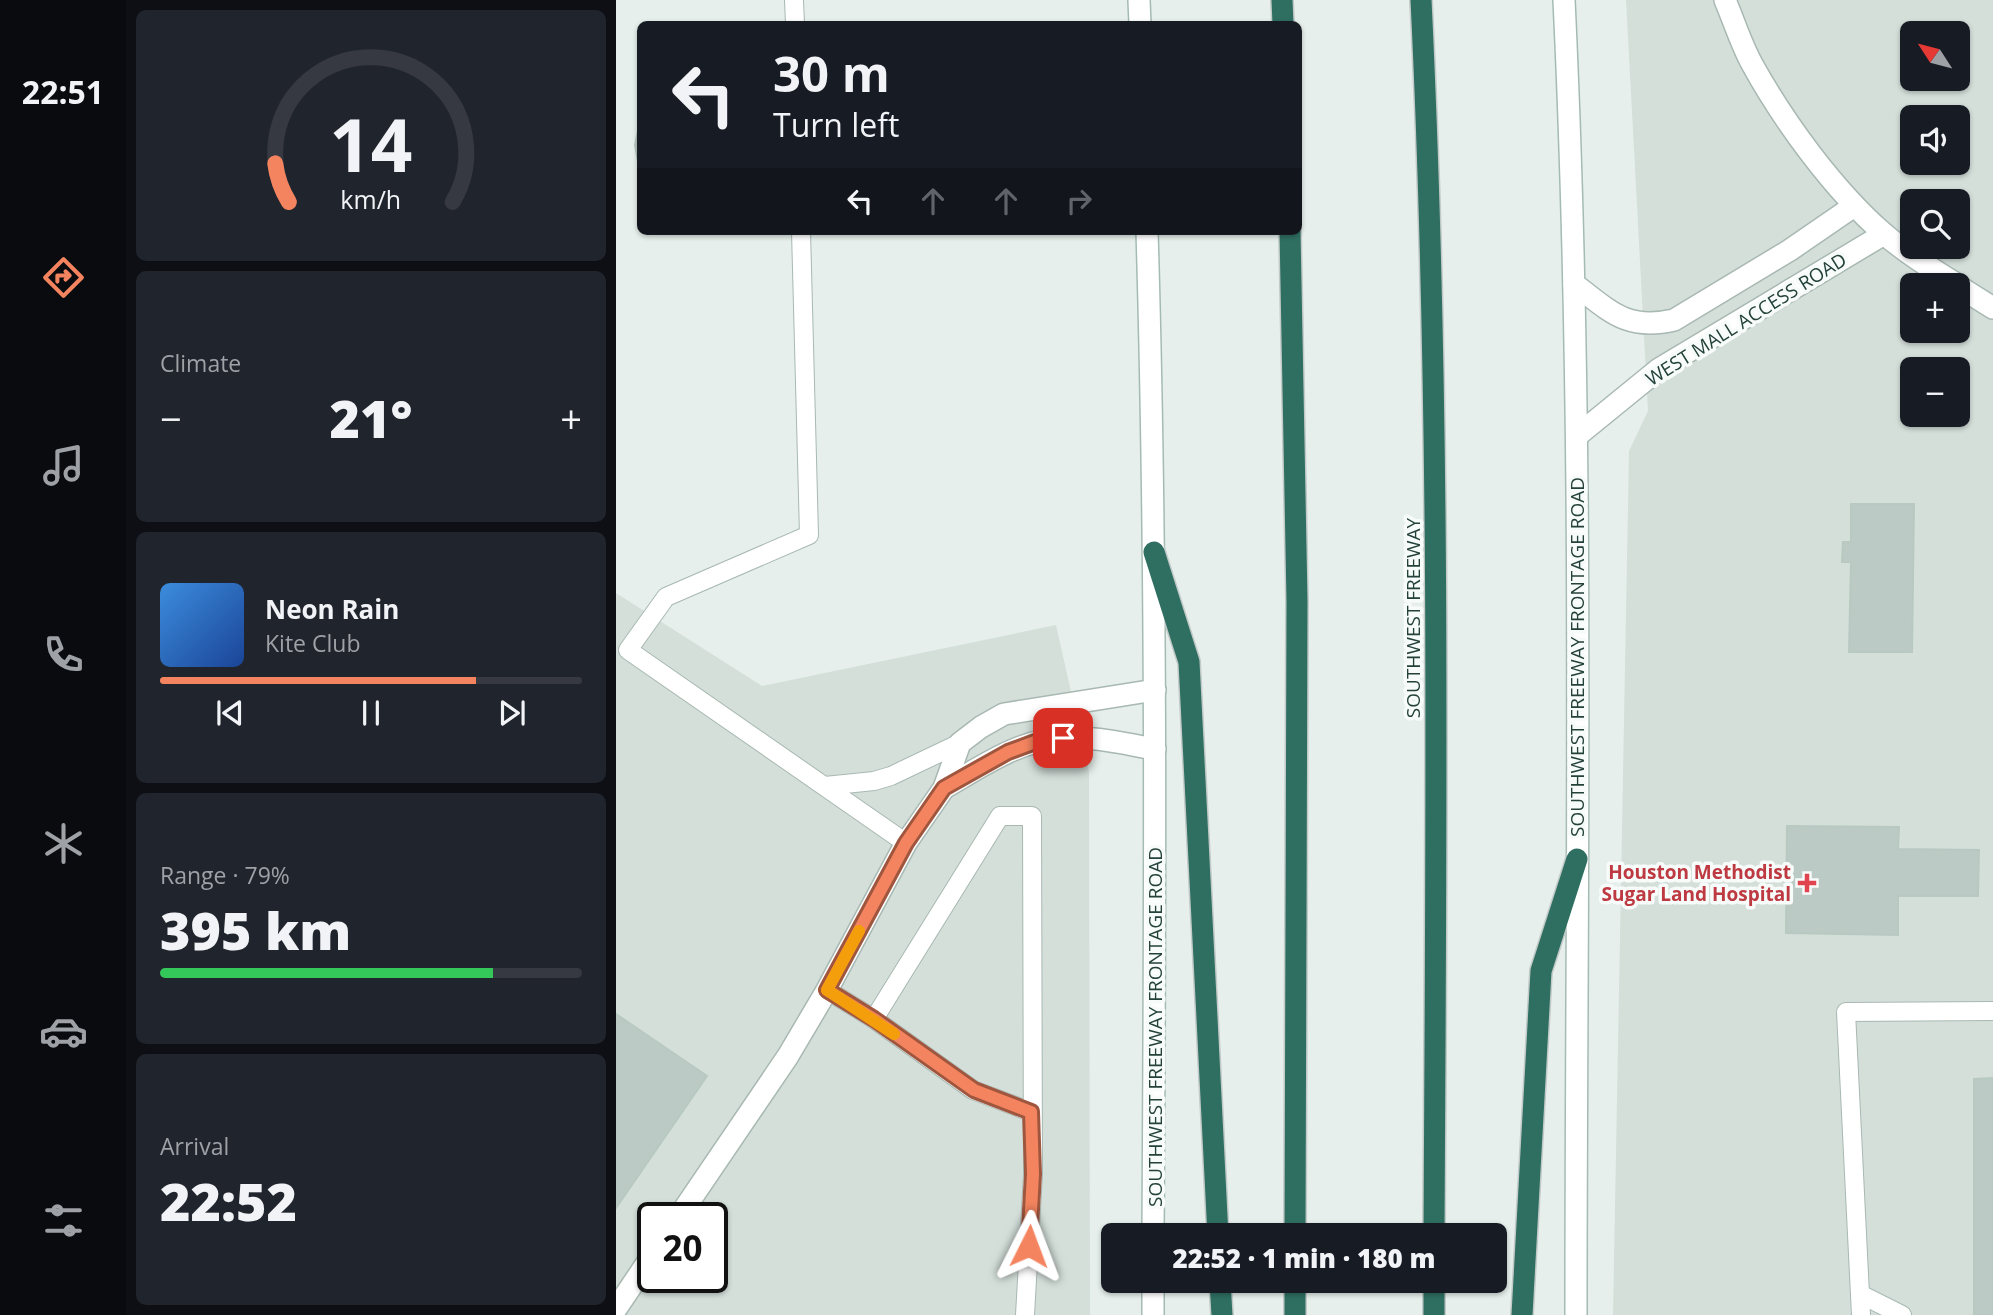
<!DOCTYPE html>
<meta charset="utf-8">
<style>
:root{--surface:#171b24;--page:#20242c;--text:#f1f3f6;--muted:#9ea1a6;--line:#363941;--accent:#f4845f}
body{margin:0;font-family:"Open Sans",sans-serif;background:var(--page);color:var(--text);height:100vh;display:flex;flex-direction:column;font-size:26px;white-space:nowrap}
*{box-sizing:border-box;margin:0}
p{font-size:23px;color:var(--muted)}
.icon{flex:none;width:38px;height:38px;fill:none;stroke:currentColor;stroke-width:2;stroke-linecap:round;stroke-linejoin:round}
.map{position:relative;flex:1;overflow:hidden}
.panel{display:flex;flex-direction:column;gap:10px;padding:10px;background:#0d0f14;width:490px}
.panel>*{flex:none}
.guide{position:absolute;left:21px;top:21px;width:665px;height:214px;border-radius:10px;box-shadow:0 2px 5px #0004;background:#171b24;color:var(--text);overflow:hidden}
.needle{width:46px;rotate:306deg}
.tools{position:absolute;left:1284px;top:21px;display:grid;gap:14px}
.tools a{display:grid;place-items:center;width:70px;height:70px;border-radius:10px;background:var(--surface);box-shadow:0 2px 5px #0004;font-size:35px}
.speed{position:absolute;left:21px;top:1202px;display:flex;gap:14px;font-size:35px;font-weight:700;text-align:center}
.speed>*{display:grid;place-content:center;width:91px;height:91px;border-radius:50%;background:var(--surface);box-shadow:0 2px 5px #0004;line-height:1}
.speed .limit{border:4px solid #111;border-radius:10px;background:#fff;color:#111}
.pin{position:absolute;display:grid;place-items:center;width:60px;height:60px;color:#fff;margin:-30px;border-radius:14px;box-shadow:0 4px 10px #0006}
.me{position:absolute;width:77px;margin:-38px;rotate:3deg;stroke-linejoin:round;filter:drop-shadow(0 0 5px #0008)}
.turn{display:flex;align-items:center;gap:24px;height:147px;padding:0 21px;font-size:32px}
.turn .icon{width:91px;height:91px;stroke-width:2.5}
.turn b{display:block;font-size:49px;line-height:60px}
.lanes{display:flex;align-items:center;height:66px;padding:0 21px;background:#0003;justify-content:center;gap:35px;direction:ltr}
.lanes .off{opacity:.35}
.big{font-size:52px;font-weight:800;line-height:1.1}
.panel .tile{flex:1;display:flex;flex-direction:column;justify-content:center;gap:10px;min-width:0;padding:0 24px;border-radius:10px;background:var(--page)}
.panel .dial{align-items:center;gap:0}
.dial svg{height:182px;overflow:visible;fill:none;stroke:var(--line);stroke-width:7;stroke-linecap:round;text-anchor:middle}
.dial text{fill:var(--text);stroke:none}
.song{display:flex;align-items:center;gap:21px}
.cover{width:84px;height:84px;border-radius:10px;background:linear-gradient(135deg,hsl(210 70% 55%),hsl(220 70% 35%))}
.played{height:7px;border-radius:4px;background:linear-gradient(90deg,var(--accent) 75%,var(--line) 75%)}
.keys{display:flex;justify-content:space-around;direction:ltr}
.heat{display:flex;justify-content:space-between;align-items:center;font-size:38px;direction:ltr}
.charge{height:10px;border-radius:5px;background:linear-gradient(90deg,#34c759 79%,var(--line) 0)}
.trip{position:absolute;left:485px;top:1223px;width:406px;height:70px;border-radius:10px;background:var(--surface);box-shadow:0 2px 5px #0004;font-weight:800;line-height:70px;text-align:center}
main{display:flex;flex:1;min-height:0}
.menu{display:flex;flex-direction:column;width:126px;justify-content:space-around;align-items:center;background:#090b0e;color:var(--muted)}
.menu .icon{width:49px;height:49px}
.menu .active{color:var(--accent)}
.menu b{font-size:32px;color:var(--text)}
.map>svg:first-child{display:block}
.built{fill:#d4dfda;fill-rule:evenodd}
.building{fill:#bbcac4;stroke:#b8c9c2;stroke-width:2}
.lines{fill:none;stroke-linecap:round;stroke-linejoin:round}
.service-casing{stroke:#a8b8b2;stroke-width:20}
.minor-casing{stroke:#a8b8b2;stroke-width:24}
.tertiary-casing{stroke:#a8b8b2;stroke-width:24}
.secondary-casing{stroke:#a4bbb3;stroke-width:24}
.motorway-casing{stroke:#c2cac8;stroke-width:24}
.service{stroke:#fff;stroke-width:18}
.minor{stroke:#fff;stroke-width:21}
.tertiary{stroke:#fff;stroke-width:21}
.secondary{stroke:#fff;stroke-width:21}
.motorway{stroke:#2f6f62;stroke-width:21}
.route-casing{stroke:#9f563e;stroke-width:18}
.route{stroke:#f4845f;stroke-width:12}
.slow{stroke:#f59e0b;stroke-width:12}
.health-dot{fill:#e0444e;stroke:#f7fbf9;stroke-width:2.5}
.labels{text-anchor:middle;stroke-width:7;stroke-linejoin:round;paint-order:stroke}
.street-label{font-size:19px;fill:#24423a;stroke:#f7fbf9}
.health-label{font-size:19px;font-weight:bold;fill:#be3a42;stroke:#f7fbf9;text-anchor:end}
</style>
<main>
<nav class="menu">
<b>22:51</b>
<svg class="icon active" aria-label="directions" viewBox="0 0 24 24"><path d="M12 3l9 9-9 9-9-9zM9 14v-3h6M13 9l2 2-2 2"/></svg>
<svg class="icon" aria-label="music" viewBox="0 0 24 24"><path d="M9 18V5l10-2v13"/><circle cx="6" cy="18" r="3"/><circle cx="16" cy="16" r="3"/></svg>
<svg class="icon" aria-label="phone" viewBox="0 0 24 24"><path d="M5 4h4l2 5-3 2q2 4 5 5l2-3 5 2v4C11 20 4 13 5 4z"/></svg>
<svg class="icon" aria-label="climate" viewBox="0 0 24 24"><path d="M12 3v18M4 7l16 10M4 17L20 7"/></svg>
<svg class="icon" aria-label="car" viewBox="0 0 24 24"><path d="M5 17H2v-5l4-1 3-4h7l3 4 3 1v5h-3M9 17h6M6 11h13"/><circle cx="7" cy="17" r="2"/><circle cx="17" cy="17" r="2"/></svg>
<svg class="icon" aria-label="filters" viewBox="0 0 24 24"><path d="M4 7h16M4 17h16"/><circle cx="9" cy="7" r="2"/><circle cx="15" cy="17" r="2"/></svg>
</nav>
<section class="panel">
<div class="tile dial"><svg viewBox="0 0 100 80">
<path d="M14 69A42 42 0 1 1 86 69"/>
<path d="M14 69A42 42 0 0 1 8 52" stroke="#f4845f"/>
<text x="50" y="56" font-size="32" font-weight="700">14</text>
<text x="50" y="72" font-size="11">km/h</text>
</svg></div>
<div class="tile"><p>Climate</p>
<div class="heat"><a>−</a><b class="big">21°</b><a>+</a></div>
</div>
<div class="tile">
<div class="song"><i class="cover"></i><div><b>Neon Rain</b><p>Kite Club</p></div></div>
<div class="played"></div>
<div class="keys"><svg class="icon" aria-label="previous" viewBox="0 0 24 24"><path d="M18 5L8 12l10 7zM5 5v14"/></svg><svg class="icon" aria-label="pause" viewBox="0 0 24 24"><path d="M8 5v14M16 5v14"/></svg><svg class="icon" aria-label="next" viewBox="0 0 24 24"><path d="M6 5l10 7-10 7zM19 5v14"/></svg></div>
</div>
<div class="tile"><p>Range · 79%</p><b class="big">395 km</b><div class="charge"></div></div>
<div class="tile"><p>Arrival</p><b class="big">22:52</b></div>
</section>
<div class="map">
<svg width="1377" height="1315" viewBox="0 0 1377 1315">
<rect width="100%" height="100%" fill="#e6efeb"/>
<!-- built -->
<g class="built">
<path d="M1010,0h367v1315h-380l16,-864 19,-40zM1297,33h45v46h-45zM1297,117h45v46h-45zM1297,201h45v46h-45zM1297,285h45v46h-45zM1297,369h45v46h-45z"/>
<path d="M0,593l146,93 294,-61 33,147 1,543h-474zM37,1218h59v60h-59z"/>
</g>
<!-- building -->
<g class="building">
<polygon points="24,121 24,173 19,145"/>
<polygon points="1235,504 1298,504 1296,652 1233,652 1235,562 1226,562 1227,542 1235,542"/>
<polygon points="1171,826 1283,827 1282,849 1363,850 1362,896 1282,896 1282,935 1170,933"/>
<polygon points="0,1014 91,1076 0,1208"/>
<polygon points="1377,1078 1377,1315 1358,1315 1358,1079"/>
</g>
<g class="lines">
<!-- service casing -->
<g class="service-casing">
<g id="service">
<polyline points="178,0 179,24"/>
<polyline points="185,231 193,535 50,597 12,650 290,843"/>
<polyline points="209,786 258,781 275,776 344,743"/>
<polyline points="211,990 258,1019 357,1090 415,1112"/>
<polyline points="258,1019 384,816 416,816 417,1174 409,1315"/>
<polyline points="1244,1294 1286,1315"/>
<polyline points="1245,1315 1230,1012 1377,1011"/>
</g>
</g>
<!-- minor casing -->
<g class="minor-casing">
<g id="minor">
<path d="M328,788c37,-21 76,-49 119,-50 31,-2 62,6 92,11"/>
<polyline points="62,1218 172,1056 211,990 290,843 328,788 344,743 365,727 388,714 539,690"/>
<polyline points="0,1309 37,1254"/>
</g>
</g>
<!-- tertiary casing -->
<g class="tertiary-casing">
<g id="tertiary">
<path d="M1109,0c9,21 16,44 27,64 32,58 81,125 131,169 23,20 49,36 75,52"/>
<path d="M958,284c36,27 52,47 100,36l116,-70 64,-44"/>
<polyline points="1342,286 1377,308"/>
<polyline points="962,435 1043,369 1268,234"/>
</g>
</g>
<!-- secondary casing -->
<g class="secondary-casing">
<g id="secondary">
<polyline points="523,0 524,24"/>
<path d="M948,0c21,438 12,877 12,1315"/>
<path d="M531,231c10,335 8,670 6,1005"/>
<polyline points="537,1315 537,1281"/>
</g>
</g>
<!-- motorway casing -->
<g class="motorway-casing">
<g id="motorway">
<polyline points="666,0 667,24"/>
<path d="M805,0c20,412 15,824 13,1236"/>
<polyline points="674,231 681,601 679,1236"/>
<polyline points="538,552 573,662 602,1236"/>
<polyline points="604,1281 606,1315"/>
<polyline points="679,1315 679,1281"/>
<polyline points="818,1315 818,1281"/>
<polyline points="906,1315 925,971 961,859"/>
</g>
</g>
<!-- service -->
<use href="#service" class="service"/>
<!-- minor -->
<use href="#minor" class="minor"/>
<!-- tertiary -->
<use href="#tertiary" class="tertiary"/>
<!-- secondary -->
<use href="#secondary" class="secondary"/>
<!-- motorway -->
<use href="#motorway" class="motorway"/>
</g>
<g class="lines">
<!-- route casing -->
<g class="route-casing">
<polyline id="route" points="413,1246 417,1174 415,1112 358,1090 258,1019 211,990 290,843 328,788 392,752 419,742 447,738"/>
</g>
<!-- route -->
<use href="#route" class="route"/>
<!-- slow -->
<polyline class="slow" points="243,931 211,990 278,1034"/>
</g>
<!-- markers -->
<path class="health-dot" d="M1187.5 872.5h7v7h7v7h-7v7h-7v-7h-7v-7h7z"/>
<g class="labels">
<!-- street labels -->
<g class="street-label">
<text transform="translate(1130 319) rotate(-32)" y="7">WEST MALL ACCESS ROAD</text>
<text transform="translate(797 618) rotate(-90)" y="7">SOUTHWEST FREEWAY</text>
<text transform="translate(961 657) rotate(-90)" y="7">SOUTHWEST FREEWAY FRONTAGE ROAD</text>
<text transform="translate(539 1027) rotate(-90)" y="7">SOUTHWEST FREEWAY FRONTAGE ROAD</text>
</g>
<!-- health labels -->
<g class="health-label">
<text x="1175" y="879">Houston Methodist<tspan x="1175" dy="22">Sugar Land Hospital</tspan></text>
</g>
</g>
</svg>
<div class="tools">
<a><svg class="needle" viewBox="-14 -14 28 28"><path d="M0-13l5 13h-10z" fill="#e53935"/><path d="M0 13l5-13h-10z" fill="#9ea1a6"/></svg></a>
<a><svg class="icon" aria-label="sound" viewBox="0 0 24 24"><path d="M4 9h4l5-4v14l-5-4H4zM17 9q2 3 0 6"/></svg></a>
<a><svg class="icon" aria-label="search" viewBox="0 0 24 24"><circle cx="10" cy="10" r="6"/><path d="M15 15l6 6"/></svg></a>
<a>+</a>
<a>−</a>
</div>
<div class="speed"><div class="limit">20</div></div>
<div class="pin" style="left:447px;top:738px;background:#d93025"><svg class="icon" aria-label="arrive" viewBox="0 0 24 24"><path d="M6 21V4h12l-3 4 3 4H6"/></svg></div>
<svg class="me" style="left:413px;top:1246px" viewBox="-20 -20 40 40"><path d="M0-17L14 15 0 8-14 15z" fill="#f4845f" stroke="#fff" stroke-width="4"/></svg>
<div class="trip">22:52 · 1 min · 180 m</div>
<div class="guide">
<div class="turn"><svg class="icon" aria-label="left" viewBox="0 0 24 24"><path d="M17 20v-9H6M10 6l-5 5 5 5"/></svg><div><b>30 m</b>Turn left</div></div>
<div class="lanes"><svg class="icon" aria-label="left" viewBox="0 0 24 24"><path d="M17 20v-9H6M10 6l-5 5 5 5"/></svg><svg class="icon off" aria-label="ahead" viewBox="0 0 24 24"><path d="M12 20V5M6 11l6-6 6 6"/></svg><svg class="icon off" aria-label="ahead" viewBox="0 0 24 24"><path d="M12 20V5M6 11l6-6 6 6"/></svg><svg class="icon off" aria-label="right" viewBox="0 0 24 24"><path d="M7 20v-9h11M14 6l5 5-5 5"/></svg></div>
</div>
</div>
</main>
